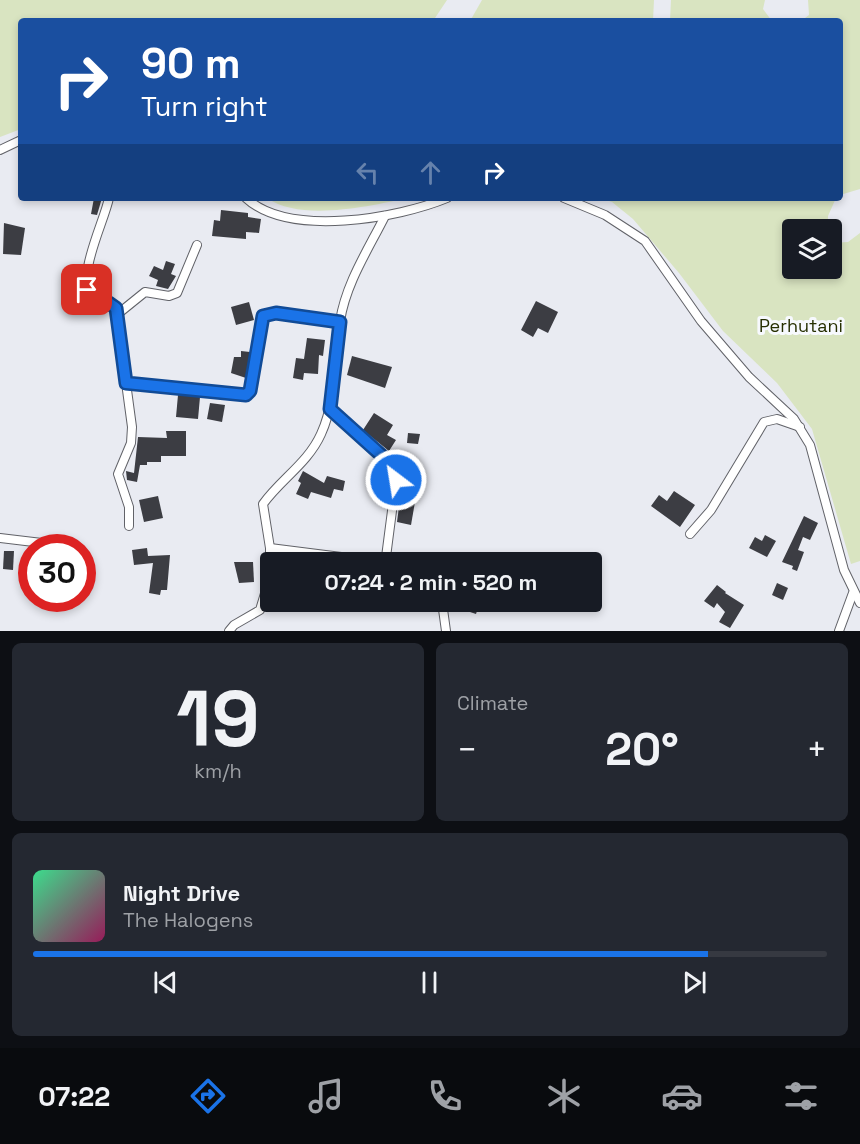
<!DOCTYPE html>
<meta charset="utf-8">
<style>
:root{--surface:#171b24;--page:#242831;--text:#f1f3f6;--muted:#9ea1a6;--line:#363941;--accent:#1a73e8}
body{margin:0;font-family:"Space Grotesk",sans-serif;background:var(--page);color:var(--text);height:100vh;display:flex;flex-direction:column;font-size:22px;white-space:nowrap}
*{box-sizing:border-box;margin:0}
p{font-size:20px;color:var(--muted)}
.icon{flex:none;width:33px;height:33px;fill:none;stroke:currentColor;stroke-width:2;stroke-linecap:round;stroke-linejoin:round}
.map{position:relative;height:631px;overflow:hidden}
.sheet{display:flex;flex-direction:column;gap:12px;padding:12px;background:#0d0f14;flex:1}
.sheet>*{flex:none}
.banner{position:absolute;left:18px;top:18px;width:825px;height:183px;border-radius:6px;box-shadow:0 3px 9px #0003;background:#1a4fa0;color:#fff;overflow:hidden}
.fabs{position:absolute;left:782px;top:219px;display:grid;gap:12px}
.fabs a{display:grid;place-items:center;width:60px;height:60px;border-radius:6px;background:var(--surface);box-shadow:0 3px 9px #0003;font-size:30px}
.speed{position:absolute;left:18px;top:534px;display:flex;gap:12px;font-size:30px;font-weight:700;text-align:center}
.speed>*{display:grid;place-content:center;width:78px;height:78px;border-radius:50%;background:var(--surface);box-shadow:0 3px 9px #0003;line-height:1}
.speed .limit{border:9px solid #d22;background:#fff;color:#111}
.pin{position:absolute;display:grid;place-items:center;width:51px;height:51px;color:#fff;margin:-26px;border-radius:12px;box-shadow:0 3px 9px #0006}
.me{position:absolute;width:66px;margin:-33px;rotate:329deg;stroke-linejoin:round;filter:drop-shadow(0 0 4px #0008)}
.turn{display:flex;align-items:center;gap:21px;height:126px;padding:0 24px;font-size:27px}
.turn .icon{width:78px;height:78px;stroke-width:2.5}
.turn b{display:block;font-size:42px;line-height:51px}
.lanes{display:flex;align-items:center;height:57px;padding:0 24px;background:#0003;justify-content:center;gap:30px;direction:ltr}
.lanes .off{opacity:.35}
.big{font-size:45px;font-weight:700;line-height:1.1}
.sheet .widget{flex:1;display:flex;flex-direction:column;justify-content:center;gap:9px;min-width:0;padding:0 21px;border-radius:9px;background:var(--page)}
.sheet .dial{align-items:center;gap:0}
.dial b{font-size:78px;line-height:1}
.song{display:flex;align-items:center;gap:18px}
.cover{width:72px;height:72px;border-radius:9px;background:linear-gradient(135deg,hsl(150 70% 55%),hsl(330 70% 35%))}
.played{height:6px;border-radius:3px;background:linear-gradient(90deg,var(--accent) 85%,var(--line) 85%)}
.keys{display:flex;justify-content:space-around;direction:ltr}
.heat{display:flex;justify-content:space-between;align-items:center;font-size:33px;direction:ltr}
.sheet .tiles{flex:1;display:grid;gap:12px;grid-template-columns:1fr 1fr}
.widget:last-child{grid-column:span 2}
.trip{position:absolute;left:260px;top:552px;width:342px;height:60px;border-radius:6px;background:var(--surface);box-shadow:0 3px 9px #0003;font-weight:700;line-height:60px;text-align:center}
.tab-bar{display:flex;height:96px;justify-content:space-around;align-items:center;background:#090b0e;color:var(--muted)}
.tab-bar .icon{width:42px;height:42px}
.tab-bar .current{color:var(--accent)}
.tab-bar b{font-size:27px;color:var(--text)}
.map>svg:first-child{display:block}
.green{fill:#d9e4c1}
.building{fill:#3c3d43}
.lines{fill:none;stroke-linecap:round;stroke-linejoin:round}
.street-casing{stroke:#616268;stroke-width:10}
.street{stroke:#fff;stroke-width:8}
.route-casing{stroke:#114b97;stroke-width:15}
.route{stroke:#1a73e8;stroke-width:10}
.labels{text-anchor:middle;stroke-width:6;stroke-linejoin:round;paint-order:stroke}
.park-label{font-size:18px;fill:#262f01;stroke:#f7f9fe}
</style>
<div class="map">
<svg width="860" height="631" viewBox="0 0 860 631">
<rect width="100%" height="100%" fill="#e9ebf2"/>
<!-- green -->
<g class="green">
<polygon points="0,0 447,0 433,21 21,21 21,129 0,137"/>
<polygon points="482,0 654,0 653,21 470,21"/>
<polygon points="671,0 765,0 763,9 772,21 670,21"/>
<polygon points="808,0 860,0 860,189 840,195 840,21 801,21 809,15"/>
<path d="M267,198h141c-38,8 -107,24 -141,0z"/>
<polygon points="600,198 836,198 828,216 828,229 792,230 792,268 831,268 831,243 848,242 860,233 860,561 851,564 812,429 777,383 723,331 679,273 633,219 612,202"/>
</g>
<!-- building -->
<g class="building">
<polygon points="94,198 102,198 97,215 91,214"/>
<polygon points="221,210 248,213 248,217 261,219 259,233 246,232 246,239 212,236 214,220 220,221"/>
<polygon points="4,223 25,228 21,255 3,254"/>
<polygon points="166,261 175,264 171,274 176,276 168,289 156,286 158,280 149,276 154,266 163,270"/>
<polygon points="536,301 558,312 548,333 538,328 533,337 521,330"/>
<polygon points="249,302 254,320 236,325 231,307"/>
<polygon points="307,338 325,340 323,356 319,355 318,374 304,373 303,380 293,378 296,358 304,359"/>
<polygon points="241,351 250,352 246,378 231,373 234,357 241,357"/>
<polygon points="352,356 392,367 385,388 347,375"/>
<polygon points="178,395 200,397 198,419 176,417"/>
<polygon points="210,403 225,405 222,422 207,419"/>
<polygon points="374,413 393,425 387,435 396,440 389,451 363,430"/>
<polygon points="166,431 186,431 186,456 161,456 161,462 147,462 147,465 140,465 137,482 127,480 126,471 134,473 138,437 167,438"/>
<polygon points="408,433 420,434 418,444 407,443"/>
<polygon points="303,471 324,483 327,476 345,481 343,491 334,489 331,498 311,492 308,499 296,494 301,483 298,481"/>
<polygon points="674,491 695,505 680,527 651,506 659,495 667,501"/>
<polygon points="158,496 163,518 144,522 139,500"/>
<polygon points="400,499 415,502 411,525 397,522"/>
<polygon points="804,516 818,523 810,540 803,537 798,550 804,552 797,571 792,569 793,566 782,562"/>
<polygon points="765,535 776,541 767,557 749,548 755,537 762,541"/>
<polygon points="147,548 148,556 170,555 167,590 161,590 160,595 149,593 153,563 134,565 132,550"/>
<polygon points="4,551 14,551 13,570 3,569"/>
<polygon points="234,562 253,562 254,582 239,583"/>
<polygon points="777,583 788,588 783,600 772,595"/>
<polygon points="717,585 726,592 725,593 744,605 730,628 719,622 725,612 717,603 714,608 704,601"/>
<polygon points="450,602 480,602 476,614 461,609"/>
</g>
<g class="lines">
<!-- street casing -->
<g class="street-casing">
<g id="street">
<polyline points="0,150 21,140"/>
<path d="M109,198c-5,25 -35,81 -16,101l20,5 6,9v18l13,96 -1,16 -13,31 11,33v19"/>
<path d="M246,198c43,40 153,20 201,0"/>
<polyline points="564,198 605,215 645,241 701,321 749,377 794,419 810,445 844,570 860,603"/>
<polyline points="119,313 145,292 169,296 177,293 197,245"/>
<polyline points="126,383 246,395 250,391 263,316 276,313 340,322"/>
<polyline points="330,409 390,463 396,480 386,557"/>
<polyline points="690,534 711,510 764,422 777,419 800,427"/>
<polyline points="0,538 67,546"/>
<path d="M270,548l-7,-44c18,-25 45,-41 58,-70 16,-35 13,-76 19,-113 6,-38 28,-71 45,-105"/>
<polyline points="270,562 270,548 357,559 392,557 425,562"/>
<polyline points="442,602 446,631"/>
<polyline points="229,631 234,625 260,610 270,577"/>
<polyline points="839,631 853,593"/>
</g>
</g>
<!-- street -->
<use href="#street" class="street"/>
</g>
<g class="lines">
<!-- route casing -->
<g class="route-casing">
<polyline id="route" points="87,290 98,302 109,303 116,308 126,383 246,395 250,391 263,316 276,313 340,322 330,409 390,463 396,480"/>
</g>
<!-- route -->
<use href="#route" class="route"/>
</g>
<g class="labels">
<!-- park labels -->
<g class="park-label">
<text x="801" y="332">Perhutani</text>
</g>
</g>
</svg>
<div class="fabs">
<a><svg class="icon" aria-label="layers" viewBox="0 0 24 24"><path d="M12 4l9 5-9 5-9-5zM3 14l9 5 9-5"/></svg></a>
</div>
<div class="speed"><div class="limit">30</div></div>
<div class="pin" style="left:87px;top:290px;background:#d93025"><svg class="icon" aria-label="arrive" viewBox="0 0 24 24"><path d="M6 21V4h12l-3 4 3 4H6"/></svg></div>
<svg class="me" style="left:396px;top:480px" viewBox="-20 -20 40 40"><circle r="17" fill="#1a73e8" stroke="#fff" stroke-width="3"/><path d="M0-11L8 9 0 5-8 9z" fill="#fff"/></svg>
<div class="trip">07:24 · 2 min · 520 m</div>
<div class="banner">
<div class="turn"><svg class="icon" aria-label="right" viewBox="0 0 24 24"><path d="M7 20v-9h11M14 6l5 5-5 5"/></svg><div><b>90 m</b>Turn right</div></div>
<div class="lanes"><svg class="icon off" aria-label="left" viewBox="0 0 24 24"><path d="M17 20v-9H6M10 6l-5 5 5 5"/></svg><svg class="icon off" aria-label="ahead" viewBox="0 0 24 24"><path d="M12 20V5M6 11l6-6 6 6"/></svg><svg class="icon" aria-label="right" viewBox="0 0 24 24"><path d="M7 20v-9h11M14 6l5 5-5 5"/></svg></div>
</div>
</div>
<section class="sheet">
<div class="tiles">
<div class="widget dial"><b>19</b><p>km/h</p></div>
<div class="widget"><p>Climate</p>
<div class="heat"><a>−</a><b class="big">20°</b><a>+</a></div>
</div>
<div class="widget">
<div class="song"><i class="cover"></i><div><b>Night Drive</b><p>The Halogens</p></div></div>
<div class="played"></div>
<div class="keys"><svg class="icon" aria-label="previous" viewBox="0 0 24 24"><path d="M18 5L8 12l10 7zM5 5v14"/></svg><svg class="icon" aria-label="pause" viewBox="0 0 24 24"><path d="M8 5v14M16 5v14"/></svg><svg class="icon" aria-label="next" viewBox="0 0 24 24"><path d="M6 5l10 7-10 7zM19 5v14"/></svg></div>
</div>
</div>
</section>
<nav class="tab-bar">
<b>07:22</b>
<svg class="icon current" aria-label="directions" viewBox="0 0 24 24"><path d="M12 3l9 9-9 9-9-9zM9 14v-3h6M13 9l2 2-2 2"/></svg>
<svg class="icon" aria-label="music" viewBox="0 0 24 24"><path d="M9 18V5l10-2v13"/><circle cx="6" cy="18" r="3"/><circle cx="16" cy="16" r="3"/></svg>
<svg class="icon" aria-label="phone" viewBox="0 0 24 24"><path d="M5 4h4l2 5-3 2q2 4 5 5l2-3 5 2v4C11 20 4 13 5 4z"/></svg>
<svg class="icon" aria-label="climate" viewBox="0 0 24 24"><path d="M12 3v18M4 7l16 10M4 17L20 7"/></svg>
<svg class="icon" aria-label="car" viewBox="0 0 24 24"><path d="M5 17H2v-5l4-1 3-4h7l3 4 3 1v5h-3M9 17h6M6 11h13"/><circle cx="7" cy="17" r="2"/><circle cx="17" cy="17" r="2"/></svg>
<svg class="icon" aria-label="filters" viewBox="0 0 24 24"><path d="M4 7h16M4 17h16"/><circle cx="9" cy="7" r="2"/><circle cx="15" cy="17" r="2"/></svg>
</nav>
